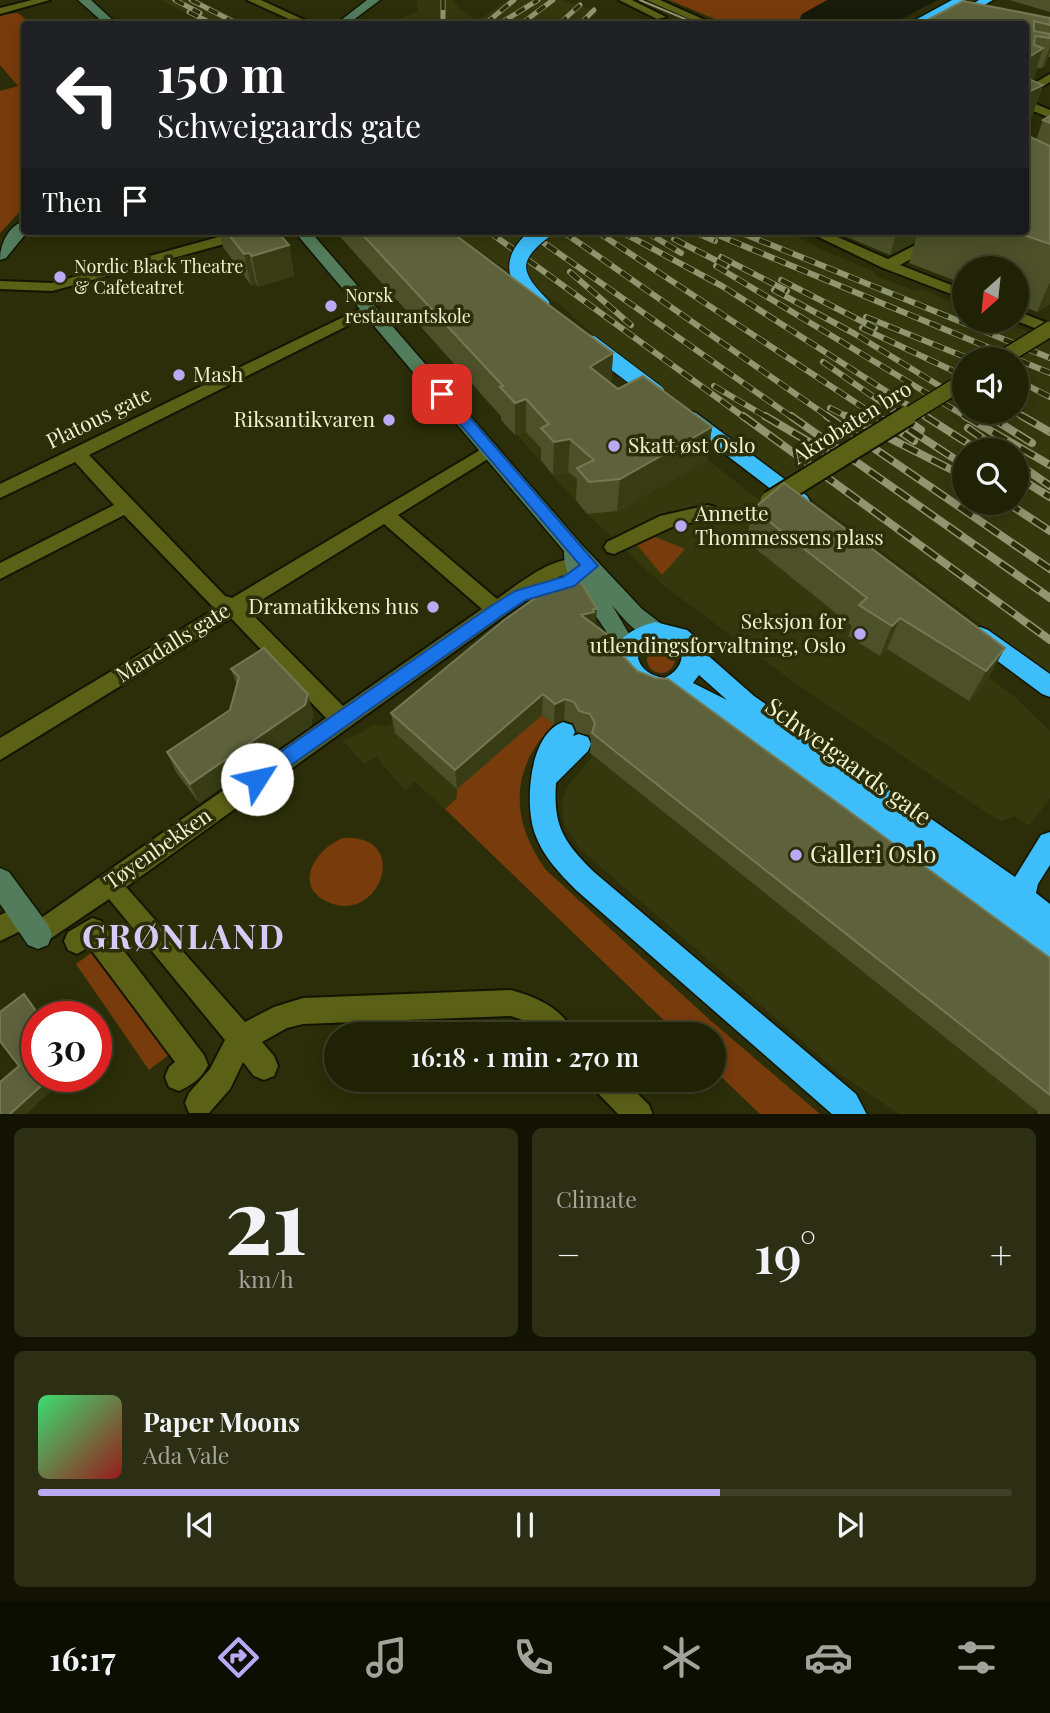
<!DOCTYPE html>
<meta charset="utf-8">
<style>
:root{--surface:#202206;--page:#2d2f14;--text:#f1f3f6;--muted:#a2a49b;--line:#3d3f28;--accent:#baaaf6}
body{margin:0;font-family:"Playfair Display",serif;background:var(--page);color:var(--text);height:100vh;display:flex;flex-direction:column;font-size:26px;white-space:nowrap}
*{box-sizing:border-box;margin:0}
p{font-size:23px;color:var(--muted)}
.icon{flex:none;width:38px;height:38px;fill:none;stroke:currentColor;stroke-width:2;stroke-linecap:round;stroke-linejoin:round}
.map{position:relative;height:1114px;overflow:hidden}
.panel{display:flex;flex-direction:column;gap:14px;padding:14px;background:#121303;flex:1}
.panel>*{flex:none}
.top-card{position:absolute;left:21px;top:21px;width:1008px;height:214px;border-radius:7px;box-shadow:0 4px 18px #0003,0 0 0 2px var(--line);background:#202124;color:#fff;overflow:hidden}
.needle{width:46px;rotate:207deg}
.tools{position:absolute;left:952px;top:256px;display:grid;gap:14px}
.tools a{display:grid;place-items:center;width:77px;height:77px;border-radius:50%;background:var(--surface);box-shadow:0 4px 18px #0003,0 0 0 2px var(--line);font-size:35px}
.speed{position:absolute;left:21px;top:1001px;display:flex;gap:14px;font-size:35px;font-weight:700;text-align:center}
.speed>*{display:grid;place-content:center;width:91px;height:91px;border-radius:50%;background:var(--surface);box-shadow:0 4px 18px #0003,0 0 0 2px var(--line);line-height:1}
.speed .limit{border:10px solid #d22;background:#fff;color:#111}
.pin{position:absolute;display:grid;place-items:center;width:60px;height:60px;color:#fff;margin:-30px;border-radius:14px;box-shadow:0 4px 10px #0006}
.me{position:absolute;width:77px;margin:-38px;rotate:55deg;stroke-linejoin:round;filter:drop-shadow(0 0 5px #0008)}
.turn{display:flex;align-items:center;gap:24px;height:147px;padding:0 21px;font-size:32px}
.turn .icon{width:91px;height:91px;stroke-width:2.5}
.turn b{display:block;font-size:49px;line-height:60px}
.then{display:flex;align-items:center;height:66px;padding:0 21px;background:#0003;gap:14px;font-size:26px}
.big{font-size:52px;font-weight:600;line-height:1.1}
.panel .widget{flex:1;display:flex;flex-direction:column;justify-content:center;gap:10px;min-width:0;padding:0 24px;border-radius:10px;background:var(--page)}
.panel .dial{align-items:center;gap:0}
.dial b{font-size:91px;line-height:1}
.song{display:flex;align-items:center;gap:21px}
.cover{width:84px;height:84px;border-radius:10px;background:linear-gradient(135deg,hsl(140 70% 55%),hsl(0 70% 35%))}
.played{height:7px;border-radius:4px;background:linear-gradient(90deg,var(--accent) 70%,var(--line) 70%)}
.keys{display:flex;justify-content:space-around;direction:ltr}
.heat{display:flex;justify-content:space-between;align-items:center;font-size:38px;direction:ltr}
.panel .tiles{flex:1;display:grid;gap:14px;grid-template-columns:1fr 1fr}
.widget:last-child{grid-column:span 2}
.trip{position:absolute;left:324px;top:1022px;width:402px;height:70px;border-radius:35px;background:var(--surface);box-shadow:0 4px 18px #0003,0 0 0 2px var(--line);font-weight:600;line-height:70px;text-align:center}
.tab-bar{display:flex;height:112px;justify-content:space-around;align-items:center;background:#0d0e02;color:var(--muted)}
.tab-bar .icon{width:49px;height:49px}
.tab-bar .on{color:var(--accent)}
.tab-bar b{font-size:32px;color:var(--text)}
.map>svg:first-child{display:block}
.built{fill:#35380c;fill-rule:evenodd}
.green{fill:#783c0c}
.water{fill:#181a0a}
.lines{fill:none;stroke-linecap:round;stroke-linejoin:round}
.street-casing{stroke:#131502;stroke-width:4}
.secondary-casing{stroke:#131502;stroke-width:3}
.highway-casing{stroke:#131502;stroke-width:3}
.street{fill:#5b6017;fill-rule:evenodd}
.secondary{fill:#527c5b;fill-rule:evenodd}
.highway{fill:#3dbdf9;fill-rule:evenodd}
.tram{stroke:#919570;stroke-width:2}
.rail-far2-casing{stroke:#919570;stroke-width:5}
.rail-far1-casing{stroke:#919570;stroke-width:6}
.rail-casing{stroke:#919570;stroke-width:8}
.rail-far2{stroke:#2b2e08;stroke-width:3.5;stroke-dasharray:10;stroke-linecap:butt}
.rail-far1{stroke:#2b2e08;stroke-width:4.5;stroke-dasharray:12;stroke-linecap:butt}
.rail{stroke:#2b2e08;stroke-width:5;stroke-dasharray:16;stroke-linecap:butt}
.street-bridge-far1-casing{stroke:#131502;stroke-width:18;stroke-linecap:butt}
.street-bridge-casing{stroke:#131502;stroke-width:23;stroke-linecap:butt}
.highway-bridge-casing{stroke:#131502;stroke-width:19;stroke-linecap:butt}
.street-bridge-far1{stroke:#5b6017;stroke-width:15}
.street-bridge{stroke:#5b6017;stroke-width:19}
.highway-bridge{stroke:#3dbdf9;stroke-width:17}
.wall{fill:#4d512a}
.shaded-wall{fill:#383c15}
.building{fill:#5e623c;stroke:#757953;stroke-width:2}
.route{fill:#1a73e8;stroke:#114b97;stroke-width:2}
.poi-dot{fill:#baaaf6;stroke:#2b2e08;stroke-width:2.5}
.labels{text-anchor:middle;stroke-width:7;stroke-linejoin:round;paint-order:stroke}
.far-poi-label{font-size:18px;fill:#edf1ce;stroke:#2b2e08;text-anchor:start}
.poi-label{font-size:21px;fill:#edf1ce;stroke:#2b2e08;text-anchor:start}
.street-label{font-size:21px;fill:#edf1ce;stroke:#2b2e08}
.near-street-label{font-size:24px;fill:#edf1ce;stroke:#2b2e08}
.near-poi-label{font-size:24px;fill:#edf1ce;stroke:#2b2e08;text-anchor:start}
.near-district-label{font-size:33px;font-weight:bold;letter-spacing:2px;fill:#d4ccf7;stroke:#2b2e08}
</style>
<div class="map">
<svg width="1050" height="1115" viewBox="0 0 1050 1115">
<rect width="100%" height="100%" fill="#2b2e08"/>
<!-- built -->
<g class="built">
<polygon points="161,0 199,0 246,24 207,24"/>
<polygon points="416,0 453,0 462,11 477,21 507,0 563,0 599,11 587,24 386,24 418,11"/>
<path d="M449,231h338l37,20 49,20 3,5 42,16 3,-3 43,18v13h35l51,21v335l-379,-281 -68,-52 -44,-39zM964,359h53v52h-53zM964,450h53v52h-53z"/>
<polygon points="463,271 1016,698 1050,731 1050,798 1029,826 1015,816 1001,821 987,813 799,686 664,586 587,514 400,303"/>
<polygon points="520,630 595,630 1040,1114 1036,1111 1031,1115 899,1114 840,1074 581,850 564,824 562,801 566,788 593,756 542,715 445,809 414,781 405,790 376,757 364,764 342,740 361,733 374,724 388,726"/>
</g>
<!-- green -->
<g class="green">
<polygon points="669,0 938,0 892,24 727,24"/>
<polygon points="18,13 31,24 24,24 24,207 0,233 0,91 18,86 0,65 0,15"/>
<polygon points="655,537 685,549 662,575 637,545"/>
<circle cx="661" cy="659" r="14"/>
<path d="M542,715l12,9c-45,45 -44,96 -8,146l164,150 110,94h-60l-46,-44v-36h-36l-233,-225 12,-11v-9z"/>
<path d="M343,838c70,-4 37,88 -15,64 -36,-16 -12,-54 15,-64z"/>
<polygon points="102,945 178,1048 149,1070 76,964"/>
</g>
<!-- water -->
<polygon class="water" points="827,0 938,0 892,24 797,24 802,14"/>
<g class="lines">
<!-- street casing -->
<g class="street-casing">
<g id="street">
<polygon points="32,0 50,0 0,14 0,8"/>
<polygon points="247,0 261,0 313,24 300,24"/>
<polygon points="619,0 632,0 666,17 657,19"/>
<polygon points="646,0 660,0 714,24 701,24"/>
<polygon points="1050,74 1050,82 1026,96 1026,88"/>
<polygon points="1026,100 1050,110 1050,118 1026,108"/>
<polygon points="240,231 263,231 261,234 52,291 0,289 0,281 52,283"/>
<polygon points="806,231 824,231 888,259 943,231 961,231 900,265 964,290 964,299 883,268"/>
<path d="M370,304l8,5 -3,3 -286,143 136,141 7,2 258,-154 6,2 3,4 -3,4 -98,61 99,84c29,-20 62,-50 100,-38l3,5 -3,5 -37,5 -434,311 119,135 29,-15 29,-9 208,-8c25,7 52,18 63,44h-34l-15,-13 -14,-5 -208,8 -16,4 -25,14 12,14 4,10 -4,10 -10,4 -10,-4 -11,-14 -13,27 -21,24h-20l-4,-10 4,-10 21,-24 15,-29 -116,-141 -71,48 -9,-3 -4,-9 4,-8 -29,14v-26l24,-11 9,3 4,9 -3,7 292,-205 -95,-100 -231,142v-22l215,-129 -91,-94 -124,64v-16l114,-58 -39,-43 -75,36v-14zM384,524l98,85 -139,97 -96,-97z"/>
<polygon points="1017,311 1050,324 1050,334 1014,320 1017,320"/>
<polygon points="708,505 715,507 717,512 715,517 672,527 614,554 607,552 604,547 607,542 660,516"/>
<path d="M92,918l9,3 103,134 4,10c-6,13 -16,20 -29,26l-10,-4 -4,-10 4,-10 6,-5 -86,-115 -12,7 -9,-4 -4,-9 4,-9z"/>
<polygon points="591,1080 624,1080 649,1105 653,1115 619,1115 595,1090"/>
</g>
</g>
<!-- secondary casing -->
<g class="secondary-casing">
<g id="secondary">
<polygon points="78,0 91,0 117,24 105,24"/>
<polygon points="367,0 380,0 348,24 336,24"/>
<path d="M24,221v10h4l-22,27 -6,2c0,-15 8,-34 24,-39z"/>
<path d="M294,231h16l271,313 61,65 21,16 3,6 -3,6c-20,7 -39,-18 -51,-32l26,44 -3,6 -8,3 -8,-3c-6,-11 -12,-23 -19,-33 -16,-23 -37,-42 -36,-71z"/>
<polygon points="0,868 9,872 48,925 52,935 48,945 38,949 28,945 0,904"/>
</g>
</g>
<!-- highway casing -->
<g class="highway-casing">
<g id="highway">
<polygon points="952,0 966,0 922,24 908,24"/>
<polygon points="979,0 993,0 960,19 950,17"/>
<polygon points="689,411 696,413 807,496 810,501 807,506 793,506 682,421 680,417 682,413"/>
<path d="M655,622l32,8 12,10 5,12 50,44 261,181 26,-42 9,-3v33l-12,19 -2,9 14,11v57l-10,-4 -308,-230 -60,-32c-26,9 -51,-12 -57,-37 2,-23 20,-30 40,-36zM655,640c5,1 13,1 17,4 19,9 6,29 -8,34 -12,-2 -23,-8 -26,-20l4,-11zM699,675l28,25 -34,-17z"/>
<polygon points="980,627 988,630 1050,674 1050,697 1042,694 972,642 969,636 972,630"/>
<path d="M563,722l9,3 3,7 -2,4 6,-2 9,3 3,7 -3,7 -32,32c-3,44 8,59 38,89l262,222 11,21h-34l-257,-225c-17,-17 -33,-34 -41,-56 -11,-30 -6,-100 28,-112z"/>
</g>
</g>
<!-- street -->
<use href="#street" class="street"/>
<!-- secondary -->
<use href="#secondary" class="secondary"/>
<!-- highway -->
<use href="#highway" class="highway"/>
<!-- tram -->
<polyline class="tram" points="640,0 697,24"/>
<!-- rail-far2 casing -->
<g class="rail-far2-casing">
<g id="rail-far2">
<polyline points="175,0 200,13"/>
<polyline points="191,0 238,24"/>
<polyline points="443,0 443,24"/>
<polyline points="189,12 213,24"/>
<polyline points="485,24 514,0"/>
<polyline points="499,24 538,0"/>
<polyline points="521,24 553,0"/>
<polyline points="559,24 580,5"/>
<polyline points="580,24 594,10"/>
</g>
</g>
<!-- rail-far1 casing -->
<g class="rail-far1-casing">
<g id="rail-far1">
<polyline points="488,231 745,418"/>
<polyline points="527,231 793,418"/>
<polyline points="562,231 830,418"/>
<polyline points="596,231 879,418"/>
<polyline points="620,231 722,286 928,418"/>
<polyline points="645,231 681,253"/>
<polyline points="692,231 715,241"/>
<polyline points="708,231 1050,373"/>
<polyline points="737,231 1050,358"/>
<polyline points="674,239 727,266"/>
<polyline points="721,257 787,291"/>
<polyline points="716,266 968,418"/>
<polyline points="570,272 631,325"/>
<polyline points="781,280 875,328"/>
<polyline points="774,290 855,334 964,401"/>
<polyline points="866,317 970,359"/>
<polyline points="862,328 964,376"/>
<polyline points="823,362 904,418"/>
<polyline points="1017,380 1050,397"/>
<polyline points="714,386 768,418"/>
<polyline points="830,408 850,418"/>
<polyline points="980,411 991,418"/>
<polyline points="1013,411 1025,418"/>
</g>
</g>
<!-- rail casing -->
<g class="rail-casing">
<g id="rail">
<polyline points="743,416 1050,640"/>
<polyline points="765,416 826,452"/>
<polyline points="791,416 1050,598"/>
<polyline points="827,416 1050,569"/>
<polyline points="846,416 964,476"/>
<polyline points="877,416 914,441"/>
<polyline points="901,416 921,430"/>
<polyline points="925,416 978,450"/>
<polyline points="965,416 1050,465"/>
<polyline points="989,416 1032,443"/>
<polyline points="1022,416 1050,432"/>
<polyline points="968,428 999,450"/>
<polyline points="909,429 964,465"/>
<polyline points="1017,463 1050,486"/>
<polyline points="1017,477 1050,497"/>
<polyline points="1006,502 1050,531"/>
</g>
</g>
<!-- rail-far2 -->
<use href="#rail-far2" class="rail-far2"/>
<!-- rail-far1 -->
<use href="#rail-far1" class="rail-far1"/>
<!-- rail -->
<use href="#rail" class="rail"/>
<!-- street-bridge-far1 casing -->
<g class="street-bridge-far1-casing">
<g id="street-bridge-far1">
<polyline points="1001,359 1050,329"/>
<polyline points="904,418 964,381"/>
</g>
</g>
<!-- street-bridge casing -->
<g class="street-bridge-casing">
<polyline id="street-bridge" points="770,501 907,416"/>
</g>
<!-- highway-bridge casing -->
<g class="highway-bridge-casing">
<g id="highway-bridge">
<path d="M541,305c-30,-29 -33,-48 2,-74"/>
<polyline points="591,344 656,393"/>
</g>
</g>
<!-- street-bridge-far1 -->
<use href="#street-bridge-far1" class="street-bridge-far1"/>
<!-- street-bridge -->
<use href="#street-bridge" class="street-bridge"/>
<!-- highway-bridge -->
<use href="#highway-bridge" class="highway-bridge"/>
</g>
<!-- wall -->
<g class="wall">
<polygon points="1009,0 1050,0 1050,12"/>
<polygon points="1050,18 1050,57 1048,57 1045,66 1042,68 1037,68 1033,79 1030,80 1043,85 1032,116 1026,24 920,24"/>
<polygon points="1050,116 1050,304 1037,312 1017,304 1017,268 964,268 964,284 909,263 915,242 890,255 833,231 1026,231 1036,140 1043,120"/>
<polygon points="219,231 277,231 289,245 294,276 258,287 256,284 251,285 223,247"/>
<polygon points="335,231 450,231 613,353 611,383 618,389 712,427 707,460 617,511 587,514 576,500 577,479 568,472 553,475 541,460 541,448 526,432 515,435 501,420 501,416"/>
<polygon points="753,509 1005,648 988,678 969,701 887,649 880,656 848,636 852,626 746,541"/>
<polygon points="543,589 595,626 637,671 1050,958 1050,1115 1037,1115 1037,1111 590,753 591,739 589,735 577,732 573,723 564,720 554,724 542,715 457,789 395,733 391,713 543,593"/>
<polygon points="231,669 308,694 313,714 311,726 199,803 176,772 167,752 230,710 237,685"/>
</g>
<!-- shaded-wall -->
<g class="shaded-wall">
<polygon points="1050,47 1050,52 1045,66 1042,68"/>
<polygon points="1043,48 1033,79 1026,83 1026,59"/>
<polygon points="1043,85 1032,116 1026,119 1026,93"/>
<polygon points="897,231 918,231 915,242 890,255"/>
<polygon points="289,245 294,276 258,287 252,256"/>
<polygon points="249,253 256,284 251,285 244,254"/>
<polygon points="1050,282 1050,304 1037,312"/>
<polygon points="613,353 611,385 590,367"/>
<polygon points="526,399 526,432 515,435 515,403"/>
<polygon points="712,427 707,460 617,511 620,479"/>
<polygon points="570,439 568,472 553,475 554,442"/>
<polygon points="593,609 597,609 595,630 581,615"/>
<polygon points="900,618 887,649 880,656 892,626"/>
<polygon points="1005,648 988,678 969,701 986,671"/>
<polygon points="308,694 313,714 311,726 199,803 190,784"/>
<polygon points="543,694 542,715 457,789 455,770"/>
<polygon points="565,699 564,720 554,724 555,704"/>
<polygon points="24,994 32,1002 42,1017 40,1017"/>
<polygon points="52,1076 68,1076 25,1115 9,1115"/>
</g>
<!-- building -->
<g class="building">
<polygon points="963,1 1050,18 1050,25 1034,21 1034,31 1050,34 1050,38 1035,36 1034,45 1043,48 1026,59 1026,24 920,24"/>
<polygon points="1026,78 1043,85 1026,93"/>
<polygon points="1050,116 1050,123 1043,120"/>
<polygon points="1026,135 1050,146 1050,244 1012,231 1026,231"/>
<polygon points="226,231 277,231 289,245 252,256 249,253 244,254"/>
<polygon points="359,231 450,231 613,353 590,367 618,389 643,376 712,427 620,479 589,482 577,468 594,460 570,439 554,442 541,428 549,424 526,399 515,403 500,387 503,386"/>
<polygon points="784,483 1005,648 986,671 900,618 892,626 859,605 867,598 753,509"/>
<polygon points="575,578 582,584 597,609 593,609 594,612 581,615 616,641 623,656 637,671 655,678 668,679 1050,958 1050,1095 592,733 595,723 590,714 579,711 574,702 565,699 555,704 543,694 455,770 391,713 504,620 545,591 543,589 557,579"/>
<polygon points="264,648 308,694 305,705 190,784 167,752 230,710 239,677 231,669"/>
<polygon points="24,994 40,1017 37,1017 37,1076 52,1076 9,1115 0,1115 0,1082 19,1066 0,1041 0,1012"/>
</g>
<!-- route -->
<polygon class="route" points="442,390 447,391 598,566 574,586 526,600 503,615 263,785 257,788 250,785 247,779 250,773 491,606 515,591 563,577 580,565 437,397 435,394"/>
<!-- markers -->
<g class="poi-dot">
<circle cx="60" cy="277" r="7"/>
<circle cx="331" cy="306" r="7"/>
<circle cx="179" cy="375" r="7"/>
<circle cx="389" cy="420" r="7"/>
<circle cx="614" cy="446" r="7"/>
<circle cx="681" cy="526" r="7"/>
<circle cx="433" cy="607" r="7"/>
<circle cx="860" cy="634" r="7"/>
<circle cx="796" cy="855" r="7"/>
</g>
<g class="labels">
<!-- far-poi labels -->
<g class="far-poi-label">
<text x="74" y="273">Nordic Black Theatre<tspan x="74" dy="21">&amp; Cafeteatret</tspan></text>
<text x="345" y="302">Norsk<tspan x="345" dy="21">restaurantskole</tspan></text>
</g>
<!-- poi labels -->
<g class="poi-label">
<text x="193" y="382">Mash</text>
<text x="375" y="427" text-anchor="end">Riksantikvaren</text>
<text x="628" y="453">Skatt øst Oslo</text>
<text x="695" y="521">Annette<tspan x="695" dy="24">Thommessens plass</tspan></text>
<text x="419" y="614" text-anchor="end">Dramatikkens hus</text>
<text x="846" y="629" text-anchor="end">Seksjon for<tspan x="846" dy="24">utlendingsforvaltning, Oslo</tspan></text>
</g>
<!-- street labels -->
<g class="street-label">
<text transform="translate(99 418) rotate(-26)" y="7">Platous gate</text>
<text transform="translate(852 423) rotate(-32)" y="7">Akrobaten bro</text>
<text transform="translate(173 643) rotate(-32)" y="7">Mandalls gate</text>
<text transform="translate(158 849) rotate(-35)" y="7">Tøyenbekken</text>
</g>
<!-- near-street labels -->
<g class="near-street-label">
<text transform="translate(848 762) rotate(36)" y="8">Schweigaards gate</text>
</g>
<!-- near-poi labels -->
<g class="near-poi-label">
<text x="810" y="863">Galleri Oslo</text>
</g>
<!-- near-district labels -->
<g class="near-district-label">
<text x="184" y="949">GRØNLAND</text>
</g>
</g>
</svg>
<div class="tools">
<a><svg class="needle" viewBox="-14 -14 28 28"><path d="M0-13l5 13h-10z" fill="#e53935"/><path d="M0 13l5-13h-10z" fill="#a2a49b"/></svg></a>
<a><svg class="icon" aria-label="sound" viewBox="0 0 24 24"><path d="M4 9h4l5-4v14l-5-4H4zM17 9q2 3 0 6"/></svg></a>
<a><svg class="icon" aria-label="search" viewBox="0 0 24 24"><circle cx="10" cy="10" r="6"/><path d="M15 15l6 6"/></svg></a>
</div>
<div class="speed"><div class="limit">30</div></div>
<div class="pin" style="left:442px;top:394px;background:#d93025"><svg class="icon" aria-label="arrive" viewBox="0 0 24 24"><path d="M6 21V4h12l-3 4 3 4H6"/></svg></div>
<svg class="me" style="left:257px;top:779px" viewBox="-20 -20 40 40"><circle r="19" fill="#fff"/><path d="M0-13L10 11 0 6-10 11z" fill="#1a73e8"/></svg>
<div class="trip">16:18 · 1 min · 270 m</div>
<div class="top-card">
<div class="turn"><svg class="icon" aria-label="left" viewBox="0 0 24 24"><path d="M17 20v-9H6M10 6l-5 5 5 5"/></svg><div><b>150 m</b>Schweigaards gate</div></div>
<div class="then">Then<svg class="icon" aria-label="arrive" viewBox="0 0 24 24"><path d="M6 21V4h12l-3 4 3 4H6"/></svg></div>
</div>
</div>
<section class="panel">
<div class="tiles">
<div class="widget dial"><b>21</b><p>km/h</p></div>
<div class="widget"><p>Climate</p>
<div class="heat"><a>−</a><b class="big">19°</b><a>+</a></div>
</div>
<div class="widget">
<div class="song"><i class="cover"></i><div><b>Paper Moons</b><p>Ada Vale</p></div></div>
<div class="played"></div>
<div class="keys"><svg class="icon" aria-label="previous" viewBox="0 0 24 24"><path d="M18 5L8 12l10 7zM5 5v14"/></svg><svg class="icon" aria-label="pause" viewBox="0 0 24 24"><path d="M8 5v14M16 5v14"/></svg><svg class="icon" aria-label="next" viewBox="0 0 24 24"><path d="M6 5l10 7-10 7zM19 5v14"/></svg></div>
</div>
</div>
</section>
<nav class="tab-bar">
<b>16:17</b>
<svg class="icon on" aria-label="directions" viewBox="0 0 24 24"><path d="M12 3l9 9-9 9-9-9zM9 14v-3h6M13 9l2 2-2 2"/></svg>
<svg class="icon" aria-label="music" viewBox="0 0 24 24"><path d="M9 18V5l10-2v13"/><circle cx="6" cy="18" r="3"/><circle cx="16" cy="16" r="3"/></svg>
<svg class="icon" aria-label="phone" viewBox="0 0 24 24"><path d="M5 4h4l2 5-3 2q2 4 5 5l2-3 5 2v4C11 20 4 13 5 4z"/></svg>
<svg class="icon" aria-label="climate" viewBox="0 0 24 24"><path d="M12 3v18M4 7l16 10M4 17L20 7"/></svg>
<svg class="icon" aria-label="car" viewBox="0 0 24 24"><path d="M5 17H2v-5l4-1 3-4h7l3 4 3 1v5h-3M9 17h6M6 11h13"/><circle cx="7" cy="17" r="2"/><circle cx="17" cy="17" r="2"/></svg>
<svg class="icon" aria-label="filters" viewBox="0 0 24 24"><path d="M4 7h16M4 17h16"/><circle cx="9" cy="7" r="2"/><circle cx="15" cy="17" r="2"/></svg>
</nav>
